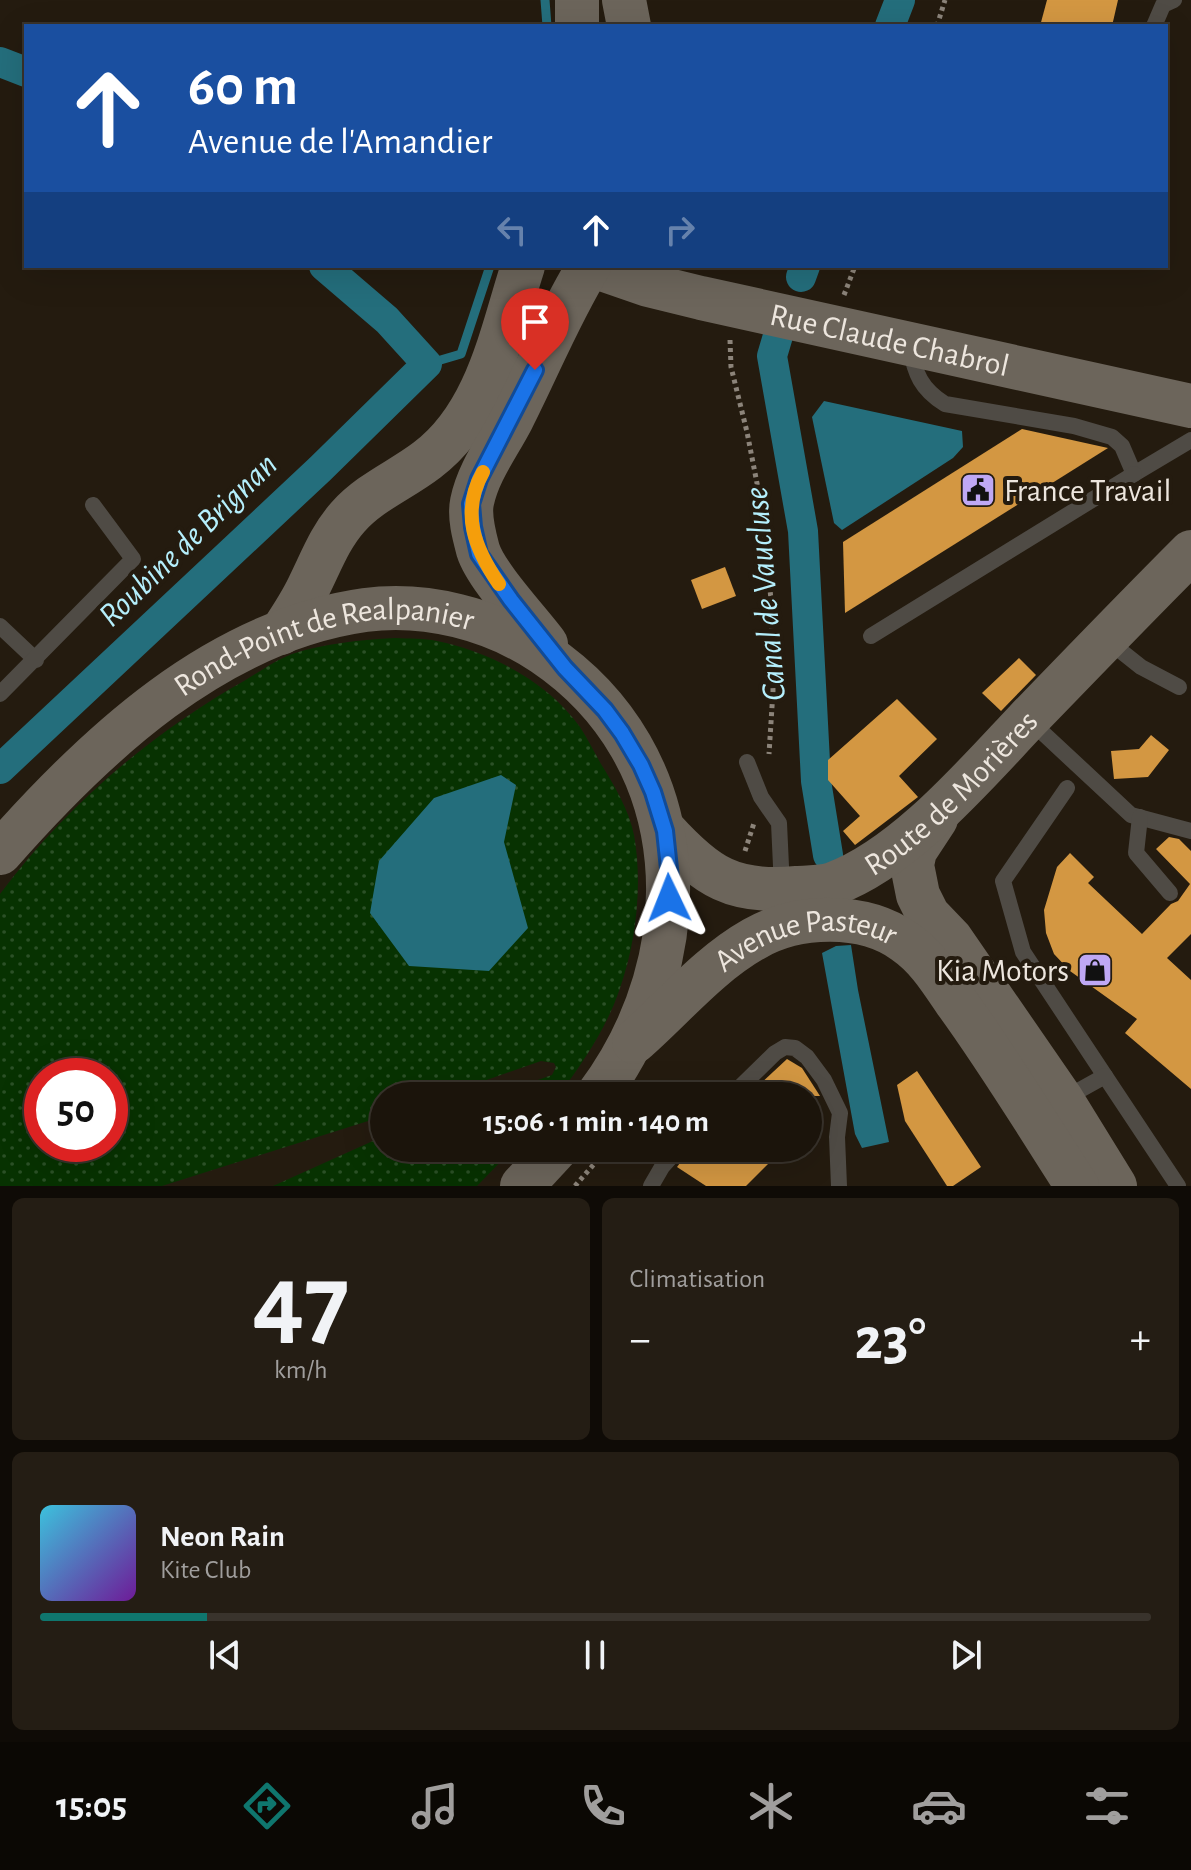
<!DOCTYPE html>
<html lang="fr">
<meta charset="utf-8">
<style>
:root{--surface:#1b140b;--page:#241d14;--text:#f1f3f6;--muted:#a09e9d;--line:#39332c;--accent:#0f766e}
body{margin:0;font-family:"Alegreya Sans",sans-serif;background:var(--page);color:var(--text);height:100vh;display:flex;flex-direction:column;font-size:30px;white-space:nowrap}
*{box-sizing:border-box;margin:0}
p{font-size:26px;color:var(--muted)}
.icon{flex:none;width:44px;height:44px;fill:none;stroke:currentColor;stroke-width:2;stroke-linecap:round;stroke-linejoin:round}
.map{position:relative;height:1186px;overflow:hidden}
.sheet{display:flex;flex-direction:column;gap:12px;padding:12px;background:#0f0b06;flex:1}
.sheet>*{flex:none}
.top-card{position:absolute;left:24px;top:24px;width:1144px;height:244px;border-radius:0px;box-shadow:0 8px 32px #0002,0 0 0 2px var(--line);background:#1a4fa0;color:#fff;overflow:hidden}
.speed{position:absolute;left:24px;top:1058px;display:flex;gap:16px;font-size:40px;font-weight:700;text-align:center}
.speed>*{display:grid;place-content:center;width:104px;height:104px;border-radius:50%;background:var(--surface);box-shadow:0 8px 32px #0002,0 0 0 2px var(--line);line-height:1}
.speed .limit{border:12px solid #d22;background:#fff;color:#111}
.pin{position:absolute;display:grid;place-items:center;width:68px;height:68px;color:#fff;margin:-82px -34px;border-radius:50% 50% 50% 0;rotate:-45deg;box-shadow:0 0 8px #0007}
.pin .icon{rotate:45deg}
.me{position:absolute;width:88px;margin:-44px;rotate:358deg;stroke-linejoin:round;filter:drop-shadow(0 0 6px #0008)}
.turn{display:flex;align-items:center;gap:28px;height:168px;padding:0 32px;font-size:36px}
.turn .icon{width:104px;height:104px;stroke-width:2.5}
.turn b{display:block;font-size:56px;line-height:68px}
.lanes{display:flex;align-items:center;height:76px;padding:0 32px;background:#0003;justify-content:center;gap:40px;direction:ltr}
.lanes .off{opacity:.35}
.big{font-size:60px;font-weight:700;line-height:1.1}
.sheet .card{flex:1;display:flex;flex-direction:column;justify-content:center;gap:12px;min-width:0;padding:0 28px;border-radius:12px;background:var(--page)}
.sheet .dial{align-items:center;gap:0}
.dial b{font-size:104px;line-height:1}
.song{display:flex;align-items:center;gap:24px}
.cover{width:96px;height:96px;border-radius:12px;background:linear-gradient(135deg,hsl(190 70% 55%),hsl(280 70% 35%))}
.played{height:8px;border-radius:4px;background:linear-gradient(90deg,var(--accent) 15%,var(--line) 15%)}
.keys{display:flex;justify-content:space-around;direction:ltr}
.heat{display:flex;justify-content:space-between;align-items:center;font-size:44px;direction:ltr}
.sheet .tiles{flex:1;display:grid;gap:12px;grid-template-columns:1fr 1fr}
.card:last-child{grid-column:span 2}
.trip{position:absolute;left:370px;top:1082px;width:452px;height:80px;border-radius:40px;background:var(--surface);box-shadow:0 8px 32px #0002,0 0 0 2px var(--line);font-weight:700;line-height:80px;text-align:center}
.menu{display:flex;height:128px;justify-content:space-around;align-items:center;background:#0b0804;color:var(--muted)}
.menu .icon{width:56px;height:56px}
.menu .active{color:var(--accent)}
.menu b{font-size:36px;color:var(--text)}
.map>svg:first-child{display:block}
.grass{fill:url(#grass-dots);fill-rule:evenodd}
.water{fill:#246e7c}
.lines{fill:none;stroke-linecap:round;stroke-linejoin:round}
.stream{stroke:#246e7c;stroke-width:9}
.canal{stroke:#246e7c;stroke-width:30}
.building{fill:#d39742}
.path{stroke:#8c847a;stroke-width:5;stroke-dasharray:4 4;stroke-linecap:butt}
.service{stroke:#4f4b45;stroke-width:16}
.secondary{stroke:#6c655b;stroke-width:44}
.route-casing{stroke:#114b97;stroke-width:20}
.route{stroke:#1a73e8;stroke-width:14}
.slow{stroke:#f59e0b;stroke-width:14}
.labels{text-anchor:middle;stroke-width:8;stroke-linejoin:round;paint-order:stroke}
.street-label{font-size:32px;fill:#ede6de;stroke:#241b0f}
.poi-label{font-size:32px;fill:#ede6de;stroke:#241b0f;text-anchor:start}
.water-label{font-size:34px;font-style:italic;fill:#b5effc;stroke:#241b0f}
</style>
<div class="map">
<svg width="1191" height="1186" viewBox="0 0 1191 1186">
<defs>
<pattern id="grass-dots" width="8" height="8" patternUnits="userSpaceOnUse" patternTransform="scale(2)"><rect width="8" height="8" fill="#073201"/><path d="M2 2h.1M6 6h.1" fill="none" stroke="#2b5026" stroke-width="1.8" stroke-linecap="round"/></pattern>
</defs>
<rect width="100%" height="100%" fill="#241b0f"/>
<!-- grass -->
<g class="grass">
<path d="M395,638c14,1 29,0 42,3 54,11 111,41 143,86 8,12 14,25 21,37 13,21 28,46 33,71 9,50 2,109 -15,156 -13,38 -37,73 -61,105h-66l60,-21 4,-8 -2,-4 -13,-2 -100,35h-57v20l-222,70h-162v-292c65,-87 150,-160 244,-213 15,-9 32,-21 48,-27 33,-11 69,-14 103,-16zM42,1076h68v68h-68z"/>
<polygon points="384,1136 384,1148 514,1148 477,1186 273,1186"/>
</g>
<!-- water -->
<g class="water">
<polygon points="824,401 962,431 963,447 953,458 842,530 834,523 812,417"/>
<polygon points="501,775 516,785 504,842 528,928 489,971 409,966 370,913 379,861 434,798"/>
<polygon points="851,945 858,990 889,1142 862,1148 855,1134 822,953 836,946"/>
</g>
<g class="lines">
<!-- stream -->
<g class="stream">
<polyline points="545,0 547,26"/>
<polyline points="427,364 461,354 490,266"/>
</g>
<!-- canal -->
<g class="canal">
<polyline points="890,26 900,0"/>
<polyline points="0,62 26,72"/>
<polyline points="801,277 805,266"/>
<polyline points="780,329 772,356 803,531 816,781 828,855"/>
<polyline points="0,769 320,469 427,364 387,320 324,266"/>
</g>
</g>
<!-- building -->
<g class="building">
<polygon points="1047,0 1118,0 1112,26 1040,26"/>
<polygon points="1022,429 1108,448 845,613 843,542"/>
<polygon points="725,567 736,596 702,609 691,580"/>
<polygon points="1019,658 1036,675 1001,711 982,693"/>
<polygon points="897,699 937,739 899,776 918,797 855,845 843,831 860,816 828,780 828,760"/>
<polygon points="1151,735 1169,750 1148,777 1114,779 1111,751 1139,749"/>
<polygon points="1169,837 1179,839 1191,851 1191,934 1167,958 1191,980 1191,1089 1125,1033 1137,1019 1070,971 1054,954 1046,933 1044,910 1057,867 1070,853 1094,877 1088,883 1142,934 1171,904 1178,901 1190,884 1156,849"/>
<polygon points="787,1059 802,1068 820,1096 747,1096"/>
<polygon points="917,1071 981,1167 953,1186 947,1186 905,1121 897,1085"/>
<polygon points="691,1148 784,1148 746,1186 706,1186 677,1167"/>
</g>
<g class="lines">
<!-- path -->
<g class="path">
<polyline points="937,26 945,0"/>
<polyline points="844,295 855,266"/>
<polyline points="730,340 731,367 747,432 763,514 771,600 773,691 769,754"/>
<polyline points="745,851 754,823"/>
<polyline points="575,1186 608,1148"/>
</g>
<!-- service -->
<g class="service">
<polyline points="1154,26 1163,5 1174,0"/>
<path d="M910,347c5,27 11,42 35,57l129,22 38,11 10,9 12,28 57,-34"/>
<polyline points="0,626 36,660"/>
<polyline points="871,636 1134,474"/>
<polyline points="1107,640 1141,667 1179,687"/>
<polyline points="0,694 133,559 93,505"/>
<polyline points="1028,719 1131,815 1191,831"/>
<polyline points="747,762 761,797 779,823 782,888"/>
<polyline points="1067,788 1003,881 1023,952 1105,1076"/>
<polyline points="1140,817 1136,853 1170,893"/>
<polyline points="731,1096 775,1053 785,1047 795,1048 807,1057 824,1080 840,1113 837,1137 839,1186"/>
<polyline points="1062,1100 1105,1076 1178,1186"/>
<polyline points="651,1186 662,1167 679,1148"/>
</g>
<!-- secondary -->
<g class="secondary">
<polyline points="577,0 577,26"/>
<polyline points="624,0 629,26"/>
<path id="s1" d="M593,266l55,19 53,13 490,108"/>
<path d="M281,633c10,-15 20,-30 28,-47 12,-24 21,-49 39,-69 22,-25 53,-37 79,-57 60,-45 74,-126 96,-194"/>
<path d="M546,644c-17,-23 -60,-68 -68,-94 -4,-15 -9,-33 -6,-48 6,-30 26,-56 40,-83 26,-51 47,-104 77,-153"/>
<polyline points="936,819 915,851 912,865 918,895 928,915 951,939 1062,1100 1115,1186"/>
<path id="s2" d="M665,831c42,46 68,63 132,57 11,-1 25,0 36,-4 71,-26 141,-108 193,-163 54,-56 109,-113 165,-169"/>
<path id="s3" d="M0,853c95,-108 216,-222 365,-243 61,-8 127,9 178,43 153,103 159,303 54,443"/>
<path id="s4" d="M634,1042c39,-34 74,-77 120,-103 43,-25 110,-27 151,3 22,15 36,38 51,60 43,59 81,122 121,184"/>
<polyline points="522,1186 557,1148"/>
</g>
</g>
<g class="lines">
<!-- route casing -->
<g class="route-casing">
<polyline id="route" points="535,370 479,479 471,504 473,527 479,554 511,600 565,668 605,710 622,733 641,765 653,792 665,831 670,878 669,898"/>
</g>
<!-- route -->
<use href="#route" class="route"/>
<!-- slow -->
<path class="slow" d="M483,472c-23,41 -8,77 16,112"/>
</g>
<!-- icons -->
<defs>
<g id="civic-square" transform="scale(1.8)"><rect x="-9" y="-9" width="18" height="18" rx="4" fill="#bfa8f4" stroke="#241b0f"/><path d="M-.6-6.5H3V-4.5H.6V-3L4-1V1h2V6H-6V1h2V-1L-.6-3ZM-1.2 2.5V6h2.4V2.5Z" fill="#111"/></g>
<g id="shop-square" transform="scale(1.8)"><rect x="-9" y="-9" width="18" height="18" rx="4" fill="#bfa8f4" stroke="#241b0f"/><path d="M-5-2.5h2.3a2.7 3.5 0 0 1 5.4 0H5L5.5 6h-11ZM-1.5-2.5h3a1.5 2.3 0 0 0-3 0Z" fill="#111"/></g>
</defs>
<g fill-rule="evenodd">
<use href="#civic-square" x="978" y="490"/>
<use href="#shop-square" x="1095" y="970"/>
</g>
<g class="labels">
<!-- street labels -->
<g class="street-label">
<text dy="11" stroke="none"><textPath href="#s1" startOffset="306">Rue Claude Chabrol</textPath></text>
<text dy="11" stroke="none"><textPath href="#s3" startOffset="400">Rond-Point de Realpanier</textPath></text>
<text dy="11" stroke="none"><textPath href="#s2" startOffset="338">Route de Morières</textPath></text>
<text dy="11" stroke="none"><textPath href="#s4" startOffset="210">Avenue Pasteur</textPath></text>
</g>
<!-- poi labels -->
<g class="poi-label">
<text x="1004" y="501">France Travail</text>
<text x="1069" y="981" text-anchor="end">Kia Motors</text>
</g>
<!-- water labels -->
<g class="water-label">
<text transform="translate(187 539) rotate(-44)" y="12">Roubine de Brignan</text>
<text transform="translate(764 594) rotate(-95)" y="12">Canal de Vaucluse</text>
</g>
</g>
</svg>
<div class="speed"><div class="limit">50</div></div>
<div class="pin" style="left:535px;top:370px;background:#d93025"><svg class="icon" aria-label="arrive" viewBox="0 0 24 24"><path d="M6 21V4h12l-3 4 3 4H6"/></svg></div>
<svg class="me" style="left:669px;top:898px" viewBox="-20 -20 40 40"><path d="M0-17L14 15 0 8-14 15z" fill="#1a73e8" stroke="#fff" stroke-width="4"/></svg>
<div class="trip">15:06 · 1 min · 140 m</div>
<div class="top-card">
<div class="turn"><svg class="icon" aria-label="ahead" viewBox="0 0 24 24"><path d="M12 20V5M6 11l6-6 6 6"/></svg><div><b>60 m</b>Avenue de l'Amandier</div></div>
<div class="lanes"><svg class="icon off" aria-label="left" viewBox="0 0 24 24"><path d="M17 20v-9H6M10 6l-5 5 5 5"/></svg><svg class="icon" aria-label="ahead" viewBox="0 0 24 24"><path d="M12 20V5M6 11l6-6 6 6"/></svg><svg class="icon off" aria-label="right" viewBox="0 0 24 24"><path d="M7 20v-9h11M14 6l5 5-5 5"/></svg></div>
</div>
</div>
<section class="sheet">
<div class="tiles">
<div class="card dial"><b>47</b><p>km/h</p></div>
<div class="card"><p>Climatisation</p>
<div class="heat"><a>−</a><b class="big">23°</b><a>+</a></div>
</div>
<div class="card">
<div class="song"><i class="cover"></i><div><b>Neon Rain</b><p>Kite Club</p></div></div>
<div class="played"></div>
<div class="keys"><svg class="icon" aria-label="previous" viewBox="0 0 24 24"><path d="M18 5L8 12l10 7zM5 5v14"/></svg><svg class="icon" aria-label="pause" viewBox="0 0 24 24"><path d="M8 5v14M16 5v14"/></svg><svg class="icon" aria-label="next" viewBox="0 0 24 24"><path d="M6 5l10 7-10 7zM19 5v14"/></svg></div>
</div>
</div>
</section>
<nav class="menu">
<b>15:05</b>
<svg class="icon active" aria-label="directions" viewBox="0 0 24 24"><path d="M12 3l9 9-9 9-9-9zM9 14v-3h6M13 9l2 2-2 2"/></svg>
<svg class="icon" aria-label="music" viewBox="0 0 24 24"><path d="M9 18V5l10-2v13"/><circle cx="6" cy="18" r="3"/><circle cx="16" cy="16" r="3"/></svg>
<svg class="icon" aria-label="phone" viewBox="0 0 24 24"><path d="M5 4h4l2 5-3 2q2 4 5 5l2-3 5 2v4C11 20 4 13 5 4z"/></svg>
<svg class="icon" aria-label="climate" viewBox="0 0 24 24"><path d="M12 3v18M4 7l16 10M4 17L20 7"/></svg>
<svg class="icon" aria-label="car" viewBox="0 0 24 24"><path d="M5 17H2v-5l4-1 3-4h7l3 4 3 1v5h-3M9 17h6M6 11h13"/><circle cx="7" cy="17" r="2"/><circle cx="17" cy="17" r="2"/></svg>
<svg class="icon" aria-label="filters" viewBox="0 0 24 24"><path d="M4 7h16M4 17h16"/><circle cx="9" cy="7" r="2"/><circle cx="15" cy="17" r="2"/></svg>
</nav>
